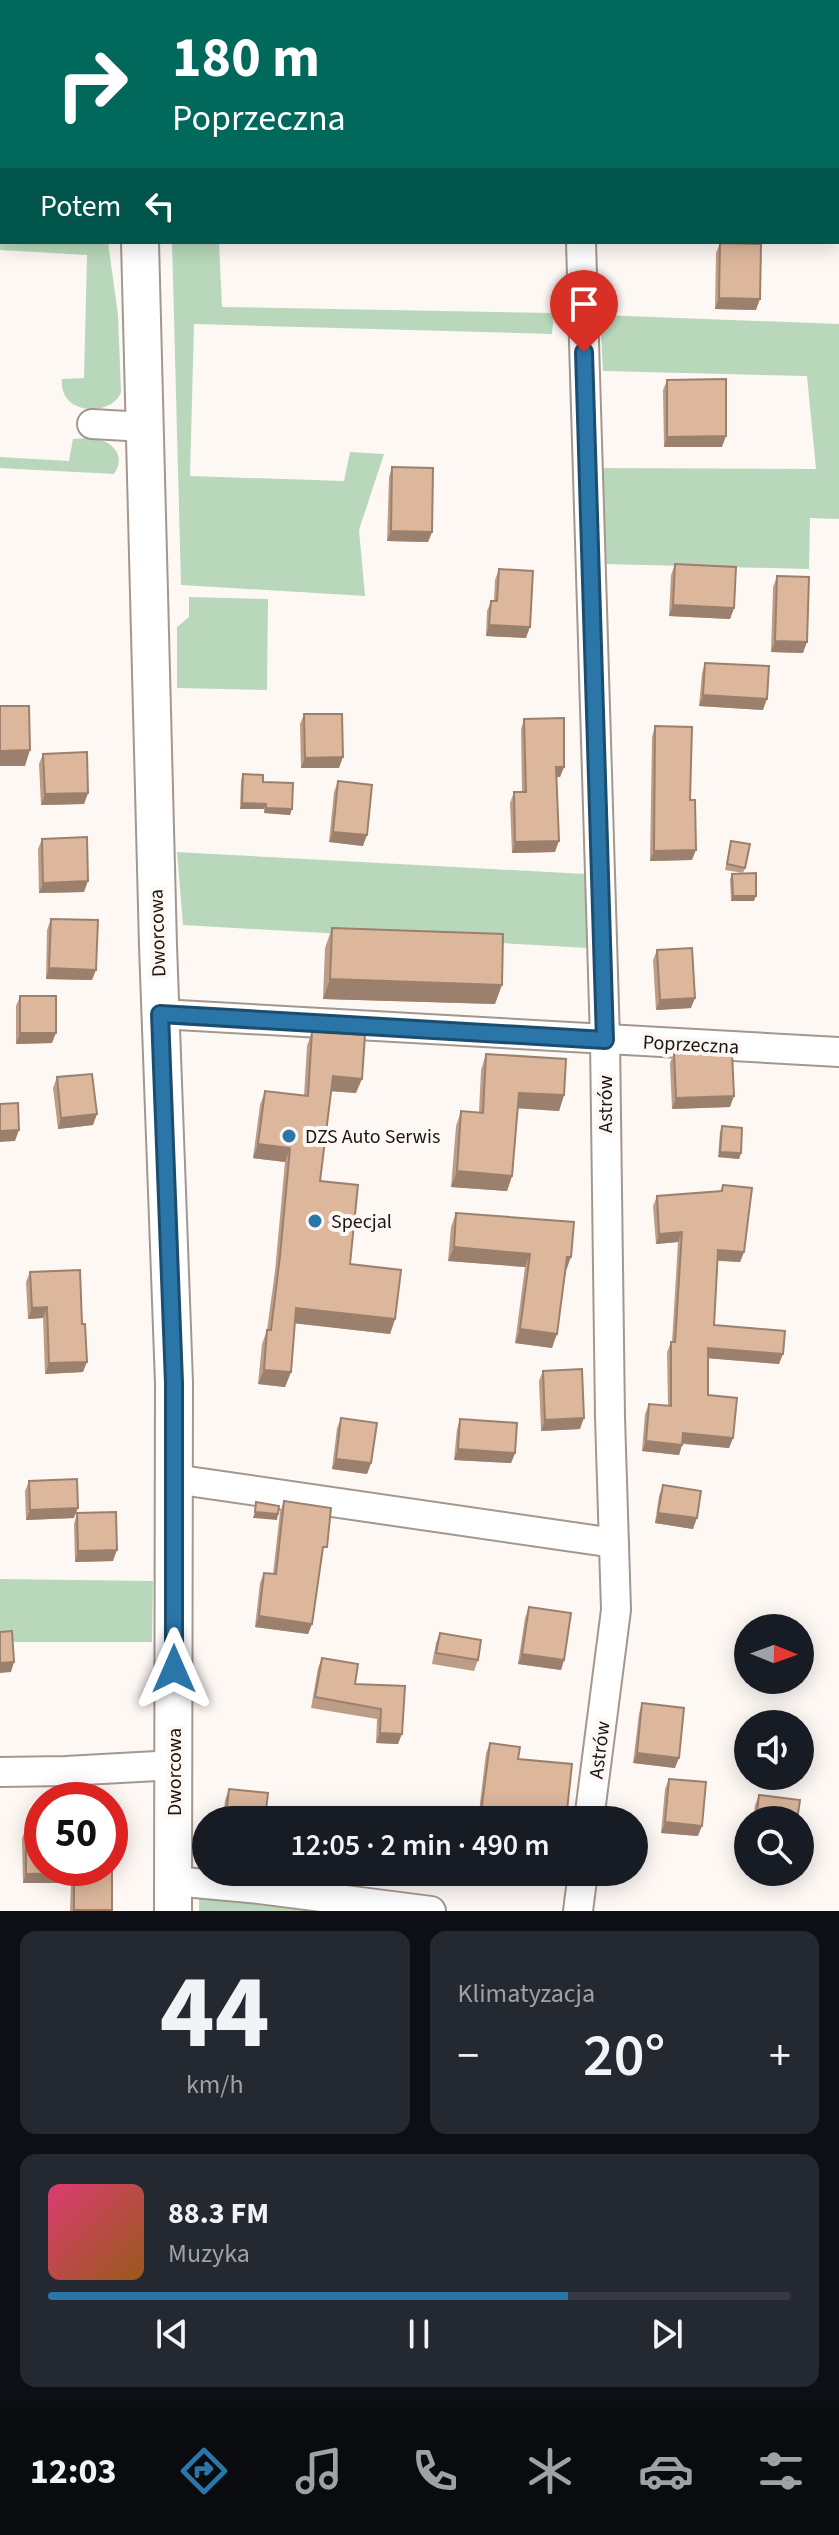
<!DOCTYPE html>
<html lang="pl">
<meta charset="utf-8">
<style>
:root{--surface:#171b24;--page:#242831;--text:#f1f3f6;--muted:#9ea1a6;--line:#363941;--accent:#2b76a9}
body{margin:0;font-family:"Source Sans 3",sans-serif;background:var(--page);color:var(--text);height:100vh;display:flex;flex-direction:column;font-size:30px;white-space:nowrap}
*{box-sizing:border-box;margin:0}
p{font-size:26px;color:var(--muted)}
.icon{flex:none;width:44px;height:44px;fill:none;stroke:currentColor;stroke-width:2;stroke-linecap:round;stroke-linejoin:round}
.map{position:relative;height:1911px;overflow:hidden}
.side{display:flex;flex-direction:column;gap:20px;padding:20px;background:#0d0f14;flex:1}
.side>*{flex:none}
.banner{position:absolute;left:0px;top:0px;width:840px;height:244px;box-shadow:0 4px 20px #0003;background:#00695c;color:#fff;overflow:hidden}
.needle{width:52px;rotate:91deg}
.buttons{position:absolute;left:734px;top:1614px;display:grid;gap:16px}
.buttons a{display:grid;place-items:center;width:80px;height:80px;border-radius:50%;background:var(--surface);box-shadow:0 4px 20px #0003;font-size:40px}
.speed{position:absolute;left:24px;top:1782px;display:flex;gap:16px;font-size:40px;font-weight:700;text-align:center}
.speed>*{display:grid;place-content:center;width:104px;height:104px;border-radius:50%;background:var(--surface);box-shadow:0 4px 20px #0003;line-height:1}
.speed .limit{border:12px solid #d22;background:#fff;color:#111}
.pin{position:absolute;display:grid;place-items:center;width:68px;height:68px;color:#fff;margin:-82px -34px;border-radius:50% 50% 50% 0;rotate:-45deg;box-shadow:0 0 8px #0007}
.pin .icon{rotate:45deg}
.me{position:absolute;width:88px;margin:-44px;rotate:0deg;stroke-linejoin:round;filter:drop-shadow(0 0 6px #0008)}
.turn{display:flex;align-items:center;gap:28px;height:168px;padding:0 40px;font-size:36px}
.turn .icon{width:104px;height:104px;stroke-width:2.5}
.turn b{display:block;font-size:56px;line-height:68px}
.then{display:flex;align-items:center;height:76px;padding:0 40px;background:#0003;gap:16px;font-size:30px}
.big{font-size:60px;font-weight:600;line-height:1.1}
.side .tile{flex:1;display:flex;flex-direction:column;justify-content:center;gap:12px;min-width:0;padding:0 28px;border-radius:16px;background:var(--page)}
.side .dial{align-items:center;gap:0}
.dial b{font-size:104px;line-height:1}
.song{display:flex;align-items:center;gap:24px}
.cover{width:96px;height:96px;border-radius:12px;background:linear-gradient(135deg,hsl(340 70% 55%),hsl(30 70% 35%))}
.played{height:8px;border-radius:4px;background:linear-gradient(90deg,var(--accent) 70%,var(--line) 70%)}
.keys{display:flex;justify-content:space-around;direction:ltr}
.heat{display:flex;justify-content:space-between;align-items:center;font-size:44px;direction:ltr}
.side .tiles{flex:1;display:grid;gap:20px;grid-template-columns:1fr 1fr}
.tile:last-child{grid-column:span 2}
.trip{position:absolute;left:192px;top:1806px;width:456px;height:80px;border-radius:40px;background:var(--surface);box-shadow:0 4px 20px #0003;font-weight:600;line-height:80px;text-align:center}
.dock{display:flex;height:128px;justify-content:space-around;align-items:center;background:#090b0e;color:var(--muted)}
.dock .icon{width:56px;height:56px}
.dock .active{color:var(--accent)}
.dock b{font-size:36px;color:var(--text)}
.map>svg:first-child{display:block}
.green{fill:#b9d8bb}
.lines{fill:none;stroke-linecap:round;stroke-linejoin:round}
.minor-casing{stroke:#a3978e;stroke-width:32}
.major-casing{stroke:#a3978e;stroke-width:40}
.minor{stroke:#fff;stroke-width:28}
.major{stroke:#fff;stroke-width:36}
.wall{fill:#be9d86}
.shaded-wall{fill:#9b806d}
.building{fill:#ddb79c;stroke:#9b806d;stroke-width:2}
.route-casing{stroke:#1c4d6e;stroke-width:20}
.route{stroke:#2b76a9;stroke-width:14}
.poi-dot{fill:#2b76a9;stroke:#fef8f5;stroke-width:3}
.labels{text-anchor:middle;stroke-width:8;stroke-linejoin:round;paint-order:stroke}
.street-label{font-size:20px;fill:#1a1613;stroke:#fef8f5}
.poi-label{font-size:20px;fill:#1a1613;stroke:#fef8f5;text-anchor:start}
</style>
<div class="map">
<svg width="839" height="1911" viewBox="0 0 839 1911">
<rect width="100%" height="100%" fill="#fef8f5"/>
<!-- green -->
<g class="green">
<path d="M0,59h2v183h106l10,73 3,77c-8,25 -63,24 -59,-13l22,-1 3,-123 -87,-5z"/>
<polygon points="172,242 219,242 222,307 554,313 552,334 194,324 190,476 344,481 350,452 384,454 359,530 365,596 181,585"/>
<polygon points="600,315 839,324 839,519 810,518 809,569 605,564 595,468 816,469 807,376 603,371"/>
<path d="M92,438c20,2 35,18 22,36l-114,-6v-11l69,4 4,-22z"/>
<polygon points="189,597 268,599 267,690 177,688 177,627 189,617"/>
<polygon points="177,852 585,874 588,948 183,925"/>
<polygon points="0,1579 153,1581 152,1642 0,1642"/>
<polygon points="199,1898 356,1911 199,1911"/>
</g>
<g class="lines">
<!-- minor casing -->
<g class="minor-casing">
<g id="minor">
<polyline points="574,0 574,2"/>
<polyline points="581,242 605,1040 610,1417 616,1610 589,1820"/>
<polyline points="92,424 145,427"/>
<polyline points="160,1014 839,1052"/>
<polyline points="174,1479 614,1543"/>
<polyline points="0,1772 66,1771 175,1765"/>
<polyline points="173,1881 259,1889 431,1911"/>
<polyline points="578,1911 583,1872"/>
</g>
</g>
<!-- major casing -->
<g class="major-casing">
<g id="major">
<polyline points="133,0 133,2"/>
<polyline points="140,242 158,946 174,1383 173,1911"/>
</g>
</g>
<!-- minor -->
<use href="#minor" class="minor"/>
<!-- major -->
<use href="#major" class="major"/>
</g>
<!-- wall -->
<g class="wall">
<polygon points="720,243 756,310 715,309 716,253"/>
<polygon points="667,380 722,447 664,447 663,390"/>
<polygon points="392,467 432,532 428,542 387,541 389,477"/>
<polygon points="675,564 734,608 730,619 669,616 671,575"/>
<polygon points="499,569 526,638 486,636 487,611 491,601 494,601 495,580"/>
<polygon points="777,576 803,653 771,652 773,587"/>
<polygon points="705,663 763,710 699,706 702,673"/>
<polygon points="304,714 339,768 301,768 300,724"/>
<polygon points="524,719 564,767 560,777 557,777 555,852 512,853 510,803 514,792 522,792 521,729"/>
<polygon points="655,726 690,800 692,860 650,861 652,737"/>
<polygon points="43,754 88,793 84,804 41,805 39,764"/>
<polygon points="243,774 263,782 290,815 264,813 264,809 240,809 241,780"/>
<polygon points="338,781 363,846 329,842 334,792"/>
<polygon points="42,839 84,892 39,893 38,849"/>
<polygon points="731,841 745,868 743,873 725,870"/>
<polygon points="732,874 754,901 731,901 730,879"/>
<polygon points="51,919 92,980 46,979 47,930"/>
<polygon points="332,928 495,1004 323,999 325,948"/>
<polygon points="657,950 691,1008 656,1010 653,960"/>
<polygon points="20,996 52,1043 16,1044 16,1006"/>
<polygon points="312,1031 356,1093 331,1091 320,1181 350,1264 395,1319 390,1334 295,1323 291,1372 285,1387 258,1384 262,1344 267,1330 275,1271 285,1162 253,1158 260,1105 265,1091 304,1096 307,1046"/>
<polygon points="674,1053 730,1107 672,1109 670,1063"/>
<polygon points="486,1054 564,1095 559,1111 518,1108 512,1176 507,1191 451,1187 456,1126 461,1111 479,1112 481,1070"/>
<polygon points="57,1077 93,1125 58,1129 53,1088"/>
<polygon points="722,1126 741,1153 739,1159 718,1157 720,1132"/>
<polygon points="723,1185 744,1252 740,1262 718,1261 714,1325 779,1364 708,1358 708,1395 733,1438 729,1448 682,1444 679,1455 642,1451 645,1414 649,1404 668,1406 667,1352 671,1342 672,1342 678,1242 656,1244 653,1206 657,1196 720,1191"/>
<polygon points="456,1213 566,1271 552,1348 515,1343 525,1267 448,1261 451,1227"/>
<polygon points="30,1272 82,1324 83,1372 45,1374 43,1318 28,1319 26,1282"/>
<polygon points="543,1371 580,1429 541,1431 539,1381"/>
<polygon points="341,1418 371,1463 367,1474 332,1469 337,1428"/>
<polygon points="460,1419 515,1453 511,1463 454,1460 457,1429"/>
<polygon points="29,1481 74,1518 26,1520 25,1491"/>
<polygon points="663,1485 693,1529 655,1523 659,1496"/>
<polygon points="284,1501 323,1558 321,1557 312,1624 308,1634 255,1627 260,1583 264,1573 273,1574 280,1512"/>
<polygon points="77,1513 113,1561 75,1562 74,1524"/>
<polygon points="529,1607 564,1660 561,1670 518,1664 525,1618"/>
<polygon points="440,1633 478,1660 474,1671 432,1664 436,1643"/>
<polygon points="322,1658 355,1684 405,1686 398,1744 376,1743 377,1719 311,1708 318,1668"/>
<polygon points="642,1703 675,1768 633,1763 639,1714"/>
<polygon points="490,1743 518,1759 566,1820 478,1820 486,1753"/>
<polygon points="669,1779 698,1836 661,1833 665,1789"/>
<polygon points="229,1789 265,1820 223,1820 225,1800"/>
<polygon points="759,1795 797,1820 753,1820 755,1805"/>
<polygon points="26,1829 110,1868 112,1911 70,1911 71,1883 23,1883 22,1838"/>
<polygon points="459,1872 508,1872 504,1886 458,1879"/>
</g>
<!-- shaded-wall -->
<g class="shaded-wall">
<polygon points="719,298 760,299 756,310 715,309"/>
<polygon points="726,436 722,447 664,447 667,437"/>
<polygon points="391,531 432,532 428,542 387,541"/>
<polygon points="673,605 734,608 730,619 669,616"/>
<polygon points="489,625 530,627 526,638 486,636"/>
<polygon points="775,641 807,642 803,653 771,652"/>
<polygon points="703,695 767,699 763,710 699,706"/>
<polygon points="30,750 25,766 0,766 0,751"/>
<polygon points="343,757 339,768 301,768 305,758"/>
<polygon points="556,767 564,767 560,777 552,777"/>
<polygon points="88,793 84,804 41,805 45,794"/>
<polygon points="242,803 266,804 264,809 240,809"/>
<polygon points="266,808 292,809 290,815 264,813"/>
<polygon points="333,832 367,835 363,846 329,842"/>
<polygon points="559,841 555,852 512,853 515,842"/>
<polygon points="696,850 692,860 650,861 654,851"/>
<polygon points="88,881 84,892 39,893 43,883"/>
<polygon points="733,896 756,896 754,901 731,901"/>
<polygon points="49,968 96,970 92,980 46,979"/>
<polygon points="330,979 502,985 495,1004 323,999"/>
<polygon points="695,998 691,1008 656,1010 660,1000"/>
<polygon points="20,1033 56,1033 52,1043 16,1044"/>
<polygon points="333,1076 362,1079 356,1093 328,1091"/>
<polygon points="519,1093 564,1095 559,1111 513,1108"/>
<polygon points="734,1096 730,1107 672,1109 676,1098"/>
<polygon points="97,1114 93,1125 58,1129 61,1118"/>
<polygon points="19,1130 15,1141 0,1142 0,1131"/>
<polygon points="258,1144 290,1148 285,1162 253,1158"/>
<polygon points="720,1152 741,1153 739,1159 718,1157"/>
<polygon points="457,1171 512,1176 507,1191 451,1187"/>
<polygon points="682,1232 678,1242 656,1244 659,1234"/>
<polygon points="454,1247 530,1254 525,1267 448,1261"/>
<polygon points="718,1250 744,1252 740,1262 715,1260"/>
<polygon points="567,1257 571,1257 566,1271 562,1270"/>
<polygon points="47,1307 43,1318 28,1319 32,1308"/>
<polygon points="296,1308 395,1319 390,1334 291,1323"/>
<polygon points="520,1329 557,1334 552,1348 515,1343"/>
<polygon points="708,1348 783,1354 779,1364 704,1358"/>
<polygon points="87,1362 83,1372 45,1374 49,1363"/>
<polygon points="264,1370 291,1372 285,1387 258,1384"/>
<polygon points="584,1418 580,1429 541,1431 545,1420"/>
<polygon points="683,1433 733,1438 729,1448 680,1443"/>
<polygon points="646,1441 682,1445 679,1455 642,1451"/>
<polygon points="458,1449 515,1453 511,1463 454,1460"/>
<polygon points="336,1459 371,1463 367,1474 332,1469"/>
<polygon points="78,1508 74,1518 26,1520 30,1510"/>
<polygon points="255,1512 278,1514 277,1520 253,1518"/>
<polygon points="658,1513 697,1518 693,1529 655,1523"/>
<polygon points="117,1550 113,1561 75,1562 78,1551"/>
<polygon points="259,1616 312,1624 308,1634 255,1627"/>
<polygon points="522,1654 564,1660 561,1670 518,1664"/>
<polygon points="14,1662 11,1672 0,1673 0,1663"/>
<polygon points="380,1733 402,1734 398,1744 376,1743"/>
<polygon points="637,1753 679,1758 675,1768 633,1763"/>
<polygon points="226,1816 265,1819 225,1820"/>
<polygon points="516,1817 549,1820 515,1820"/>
<polygon points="665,1822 702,1826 698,1836 661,1833"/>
<polygon points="351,1872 409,1872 406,1881 350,1874"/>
<polygon points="74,1873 71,1883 23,1883 26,1874"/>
</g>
<!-- building -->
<g class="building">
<polygon points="720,243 761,244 760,299 719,298"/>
<polygon points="726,379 726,436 667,437 667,380"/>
<polygon points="392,467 433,468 432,532 391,531"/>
<polygon points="675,564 736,567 734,608 673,605"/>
<polygon points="499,569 533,571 530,627 489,625 491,601 497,601"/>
<polygon points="777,576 809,577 807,642 775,641"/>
<polygon points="705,663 769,666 767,699 703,695"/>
<polygon points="0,706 29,706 30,750 0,751"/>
<polygon points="304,714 342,714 343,757 305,758"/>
<polygon points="564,718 564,767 556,767 559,841 515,842 514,792 526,792 524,719"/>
<polygon points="655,726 692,727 690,800 695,800 696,850 654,851"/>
<polygon points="87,752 88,793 45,794 43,754"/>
<polygon points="243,774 263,775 263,782 293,783 292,809 266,808 266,804 242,803"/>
<polygon points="338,781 372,785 367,835 333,832"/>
<polygon points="87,837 88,881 43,883 42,839"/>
<polygon points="731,841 750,844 745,868 727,864"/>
<polygon points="756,873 756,896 733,896 732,874"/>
<polygon points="51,919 98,920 96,970 49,968"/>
<polygon points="332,928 503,934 502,985 330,979"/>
<polygon points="692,948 695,998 660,1000 657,950"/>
<rect x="20" y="996" width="36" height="37"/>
<polygon points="312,1031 365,1035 362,1079 333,1076 320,1181 358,1185 350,1264 401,1270 395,1319 296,1308 291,1372 264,1370 267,1330 271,1330 280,1256 290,1148 258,1144 265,1091 308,1096"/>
<polygon points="732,1052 734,1096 676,1098 674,1053"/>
<polygon points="486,1054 566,1059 564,1095 519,1093 512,1176 457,1171 461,1111 483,1113"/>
<polygon points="92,1074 97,1114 61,1118 57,1077"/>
<polygon points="18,1103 19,1130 0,1131 0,1104"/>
<polygon points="722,1126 742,1128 741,1153 720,1152"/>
<polygon points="723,1185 752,1188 744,1252 718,1250 714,1325 785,1331 783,1354 708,1348 708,1395 737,1398 733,1438 683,1433 682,1445 646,1441 649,1404 671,1406 671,1342 675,1342 682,1232 659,1234 657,1196 722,1191"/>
<polygon points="456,1213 574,1222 571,1257 567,1257 557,1334 520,1329 530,1254 454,1247"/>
<polygon points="80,1270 82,1324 85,1324 87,1362 49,1363 47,1307 32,1308 30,1272"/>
<polygon points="582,1369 584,1418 545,1420 543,1371"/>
<polygon points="341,1418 377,1423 371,1463 336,1459"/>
<polygon points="460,1419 517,1423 515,1453 458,1449"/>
<polygon points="77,1479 78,1508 30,1510 29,1481"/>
<polygon points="663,1485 701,1491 697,1518 658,1513"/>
<polygon points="284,1501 331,1508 327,1547 323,1547 312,1624 259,1616 264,1573 276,1574"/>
<polygon points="256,1502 279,1506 278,1514 255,1512"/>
<polygon points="116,1512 117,1550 78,1551 77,1513"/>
<polygon points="529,1607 571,1613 564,1660 522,1654"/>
<polygon points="12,1631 14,1662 0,1663 0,1632"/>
<polygon points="440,1633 481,1640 478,1660 436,1653"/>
<polygon points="322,1658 358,1664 355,1684 405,1686 402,1734 380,1733 381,1709 315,1697"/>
<polygon points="642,1703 684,1708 679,1758 637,1753"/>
<polygon points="490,1743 520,1747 518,1759 572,1764 566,1820 549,1820 516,1817 516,1820 480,1820"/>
<polygon points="669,1779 706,1782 702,1826 665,1822"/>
<polygon points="229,1789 268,1793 265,1819 226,1816"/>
<polygon points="759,1795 800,1800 797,1820 756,1820"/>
<polygon points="26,1829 42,1829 42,1868 110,1868 110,1870 112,1870 112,1910 74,1910 74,1873 26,1874"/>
<polygon points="483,1872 508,1872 507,1876"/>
</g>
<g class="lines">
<!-- route casing -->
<g class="route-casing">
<polyline id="route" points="174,1669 174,1383 160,1014 605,1040 584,352"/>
</g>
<!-- route -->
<use href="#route" class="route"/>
</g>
<!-- markers -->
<g class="poi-dot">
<circle cx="289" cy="1136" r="8"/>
<circle cx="315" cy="1221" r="8"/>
</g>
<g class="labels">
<!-- street labels -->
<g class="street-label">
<text transform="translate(157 933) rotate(-92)" y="7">Dworcowa</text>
<text transform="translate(691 1044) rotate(3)" y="7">Poprzeczna</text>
<text transform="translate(605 1104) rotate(-90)" y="7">Astrów</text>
<text transform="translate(599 1750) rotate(-83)" y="7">Astrów</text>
<text transform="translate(174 1772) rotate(-90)" y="7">Dworcowa</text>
</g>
<!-- poi labels -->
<g class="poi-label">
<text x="305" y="1143">DZS Auto Serwis</text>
<text x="331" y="1228">Specjal</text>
</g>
</g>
</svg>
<div class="buttons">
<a><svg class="needle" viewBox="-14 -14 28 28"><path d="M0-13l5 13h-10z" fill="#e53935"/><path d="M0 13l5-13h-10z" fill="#9ea1a6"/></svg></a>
<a><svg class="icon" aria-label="sound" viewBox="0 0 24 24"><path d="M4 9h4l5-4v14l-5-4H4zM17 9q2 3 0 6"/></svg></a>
<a><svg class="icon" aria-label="search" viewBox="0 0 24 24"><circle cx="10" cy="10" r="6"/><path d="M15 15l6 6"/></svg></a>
</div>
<div class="speed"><div class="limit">50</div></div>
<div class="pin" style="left:584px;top:352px;background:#d93025"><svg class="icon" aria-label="arrive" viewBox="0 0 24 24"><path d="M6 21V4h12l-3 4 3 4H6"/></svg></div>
<svg class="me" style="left:174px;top:1669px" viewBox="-20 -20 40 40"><path d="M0-17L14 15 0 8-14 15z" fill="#2b76a9" stroke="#fff" stroke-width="4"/></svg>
<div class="trip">12:05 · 2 min · 490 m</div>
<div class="banner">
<div class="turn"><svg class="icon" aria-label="right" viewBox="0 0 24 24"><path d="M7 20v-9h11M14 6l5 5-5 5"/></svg><div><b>180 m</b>Poprzeczna</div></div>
<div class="then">Potem<svg class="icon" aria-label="left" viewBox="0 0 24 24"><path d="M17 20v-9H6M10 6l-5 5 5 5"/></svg></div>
</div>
</div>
<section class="side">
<div class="tiles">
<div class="tile dial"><b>44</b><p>km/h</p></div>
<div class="tile"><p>Klimatyzacja</p>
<div class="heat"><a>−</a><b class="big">20°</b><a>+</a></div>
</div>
<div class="tile">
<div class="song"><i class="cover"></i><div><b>88.3 FM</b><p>Muzyka</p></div></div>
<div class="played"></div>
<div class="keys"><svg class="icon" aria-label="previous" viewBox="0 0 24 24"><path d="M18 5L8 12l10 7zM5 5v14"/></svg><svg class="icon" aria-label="pause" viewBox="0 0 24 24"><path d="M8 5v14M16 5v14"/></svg><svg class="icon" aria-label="next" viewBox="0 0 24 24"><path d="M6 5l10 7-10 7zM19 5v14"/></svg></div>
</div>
</div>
</section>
<nav class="dock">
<b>12:03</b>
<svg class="icon active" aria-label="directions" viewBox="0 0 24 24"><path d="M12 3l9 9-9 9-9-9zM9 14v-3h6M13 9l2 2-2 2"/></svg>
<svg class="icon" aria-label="music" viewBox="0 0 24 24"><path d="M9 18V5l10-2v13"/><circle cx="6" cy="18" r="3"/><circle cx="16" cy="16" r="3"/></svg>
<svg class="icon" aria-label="phone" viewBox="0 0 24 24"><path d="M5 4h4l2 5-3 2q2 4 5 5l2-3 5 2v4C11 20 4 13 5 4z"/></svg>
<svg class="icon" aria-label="climate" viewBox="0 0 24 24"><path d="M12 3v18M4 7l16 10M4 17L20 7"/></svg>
<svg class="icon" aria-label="car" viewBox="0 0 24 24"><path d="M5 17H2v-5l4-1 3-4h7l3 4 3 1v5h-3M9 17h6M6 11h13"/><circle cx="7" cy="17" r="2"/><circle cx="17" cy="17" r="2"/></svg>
<svg class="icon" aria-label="filters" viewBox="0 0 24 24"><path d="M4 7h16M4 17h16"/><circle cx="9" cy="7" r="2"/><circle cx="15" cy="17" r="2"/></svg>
</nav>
